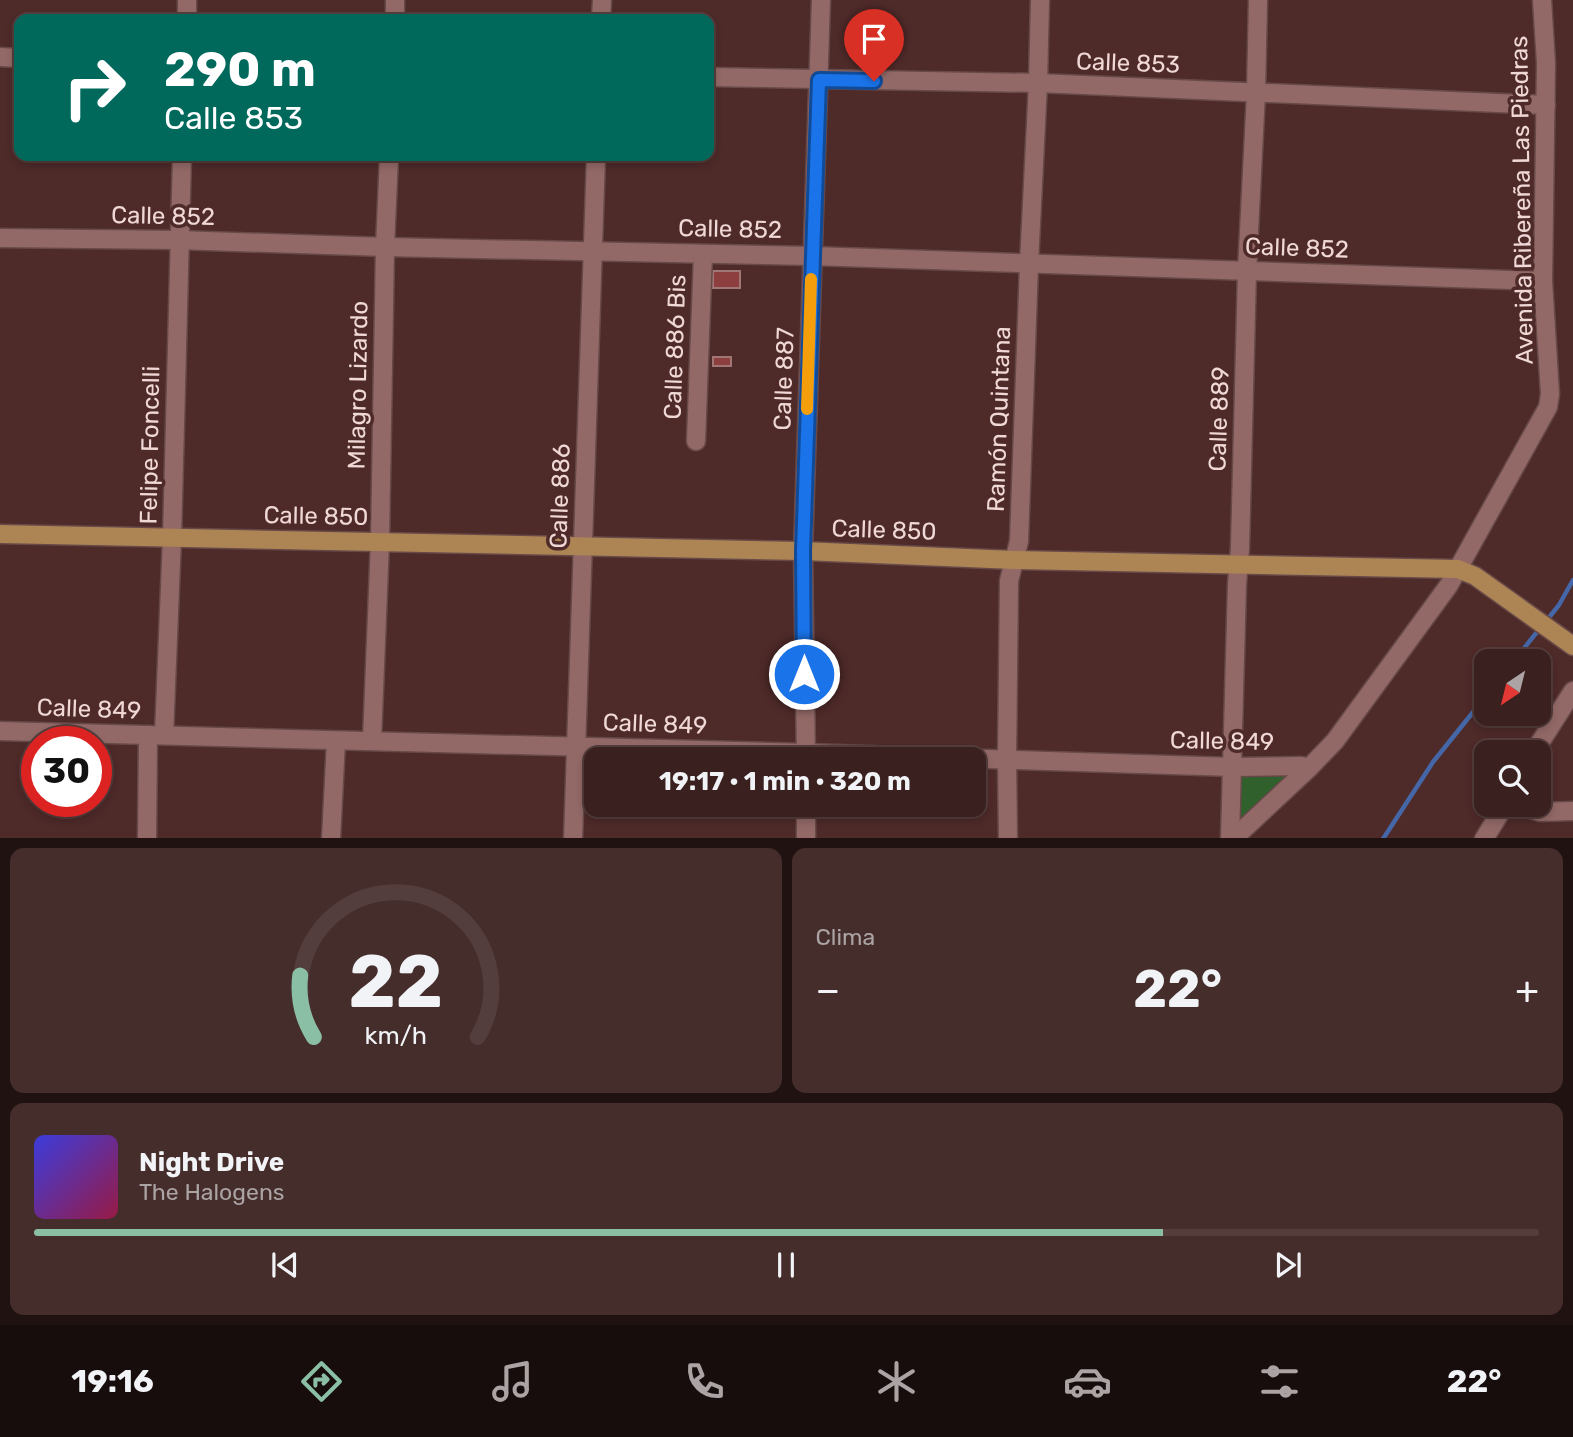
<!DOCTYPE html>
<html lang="es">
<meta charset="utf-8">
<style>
:root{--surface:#3a201f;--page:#452d2c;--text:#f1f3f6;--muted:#aba3a4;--line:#543e3d;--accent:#8abfa5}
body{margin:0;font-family:Rubik,sans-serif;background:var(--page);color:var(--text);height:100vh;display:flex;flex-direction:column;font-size:26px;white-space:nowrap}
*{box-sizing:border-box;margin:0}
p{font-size:23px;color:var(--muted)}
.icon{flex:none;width:38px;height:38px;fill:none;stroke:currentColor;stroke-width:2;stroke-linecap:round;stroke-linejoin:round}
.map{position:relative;height:838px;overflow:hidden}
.side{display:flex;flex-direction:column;gap:10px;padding:10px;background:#201211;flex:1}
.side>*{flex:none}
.guide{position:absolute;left:14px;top:14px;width:700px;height:147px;border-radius:14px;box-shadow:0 4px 10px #0003,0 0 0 2px var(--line);background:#00695c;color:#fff;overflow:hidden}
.needle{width:46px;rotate:215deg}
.controls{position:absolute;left:1474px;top:649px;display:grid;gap:14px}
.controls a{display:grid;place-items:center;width:77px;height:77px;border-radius:14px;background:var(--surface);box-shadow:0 4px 10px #0003,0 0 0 2px var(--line);font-size:35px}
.speed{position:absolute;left:21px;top:726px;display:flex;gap:14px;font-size:35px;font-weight:700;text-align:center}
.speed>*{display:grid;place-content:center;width:91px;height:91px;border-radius:50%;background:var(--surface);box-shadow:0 4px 10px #0003,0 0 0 2px var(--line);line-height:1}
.speed .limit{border:10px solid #d22;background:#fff;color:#111}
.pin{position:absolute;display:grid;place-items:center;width:60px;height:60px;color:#fff;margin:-72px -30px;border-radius:50% 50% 50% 0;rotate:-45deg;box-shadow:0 0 7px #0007}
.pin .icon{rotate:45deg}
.me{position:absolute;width:77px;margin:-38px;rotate:0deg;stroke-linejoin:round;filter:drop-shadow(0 0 5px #0008)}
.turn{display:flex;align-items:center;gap:24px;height:147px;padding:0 35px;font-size:32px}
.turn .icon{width:91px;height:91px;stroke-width:2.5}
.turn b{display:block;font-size:49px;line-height:60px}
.big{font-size:52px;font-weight:700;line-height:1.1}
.side .widget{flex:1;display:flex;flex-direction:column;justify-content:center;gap:10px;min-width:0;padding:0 24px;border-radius:14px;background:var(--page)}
.side .dial{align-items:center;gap:0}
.dial svg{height:182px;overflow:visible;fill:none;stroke:var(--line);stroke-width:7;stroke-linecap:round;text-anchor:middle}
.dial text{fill:var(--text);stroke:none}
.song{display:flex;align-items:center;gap:21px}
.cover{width:84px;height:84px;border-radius:10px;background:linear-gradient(135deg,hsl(240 70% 55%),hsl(340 70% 35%))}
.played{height:7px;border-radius:4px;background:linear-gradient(90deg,var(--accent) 75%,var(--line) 75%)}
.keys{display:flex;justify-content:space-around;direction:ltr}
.heat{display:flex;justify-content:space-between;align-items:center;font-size:38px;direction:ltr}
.side .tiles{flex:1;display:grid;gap:10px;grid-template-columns:1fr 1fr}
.widget:last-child{grid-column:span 2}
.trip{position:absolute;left:584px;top:747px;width:402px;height:70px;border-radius:14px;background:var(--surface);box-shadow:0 4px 10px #0003,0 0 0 2px var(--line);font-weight:700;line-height:70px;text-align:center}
.tabs{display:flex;height:112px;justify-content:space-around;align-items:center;background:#170d0c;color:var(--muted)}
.tabs .icon{width:49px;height:49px}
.tabs .selected{color:var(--accent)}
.tabs b{font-size:32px;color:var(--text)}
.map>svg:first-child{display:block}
.green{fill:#30602c}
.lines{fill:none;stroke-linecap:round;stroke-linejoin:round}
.stream{stroke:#4567a7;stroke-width:4.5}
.building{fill:#8d3e3e;stroke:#a17775;stroke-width:2}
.minor-casing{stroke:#674948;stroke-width:21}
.major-casing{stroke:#674948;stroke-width:21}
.minor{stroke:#926967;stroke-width:18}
.major{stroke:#ad8454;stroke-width:18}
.route-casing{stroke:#114b97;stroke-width:18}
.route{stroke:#1a73e8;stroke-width:12}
.slow{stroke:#f59e0b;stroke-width:12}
.labels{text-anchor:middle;stroke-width:7;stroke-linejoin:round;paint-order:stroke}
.street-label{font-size:24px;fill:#f0d8d6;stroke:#4e2a29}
</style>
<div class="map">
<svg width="1573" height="839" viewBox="0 0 1573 839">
<rect width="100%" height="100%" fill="#4e2a29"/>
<!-- green -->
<polygon class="green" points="1238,774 1289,775 1236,828"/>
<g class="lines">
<!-- stream -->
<g class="stream">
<polyline points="1547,620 1559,605 1573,580"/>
<polyline points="1513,662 1541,627"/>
<polyline points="1383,839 1433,762 1486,696"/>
</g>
</g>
<!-- building -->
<g class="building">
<rect x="713" y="271" width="27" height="17"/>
<rect x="713" y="357" width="18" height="9"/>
</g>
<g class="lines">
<!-- minor casing -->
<g class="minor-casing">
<g id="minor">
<polyline points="187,19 187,0"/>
<polyline points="395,19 395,0"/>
<polyline points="601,19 602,0"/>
<polyline points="0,57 19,58"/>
<polyline points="709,77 1038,83 1546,105"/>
<polyline points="0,238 178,240 385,247 812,256 1543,281"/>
<polyline points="696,441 703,254"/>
<polyline points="0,731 806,753 1233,767 1301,766 1309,768"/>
<polyline points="164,735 172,538 182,156"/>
<polyline points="372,740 380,541 385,247 389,156"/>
<polyline points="1534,752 1573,691"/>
<polyline points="806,760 803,551 821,0"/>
<polyline points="806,805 806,839"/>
<polyline points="1517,805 1540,812 1573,811"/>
<polyline points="147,839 148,735"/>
<polyline points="331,839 336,741"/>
<polyline points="573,839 596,156"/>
<polyline points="1008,839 1007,759 1009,581 1019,541 1029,264 1038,83 1040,0"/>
<polyline points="1230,839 1237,584 1240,548 1247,271 1256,93 1258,0"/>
<polyline points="1233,839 1309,768 1335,741 1449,585 1548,407 1550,394 1543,281 1546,63 1542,0"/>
<polyline points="1484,839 1505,805"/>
</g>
</g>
<!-- major casing -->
<g class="major-casing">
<polyline id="major" points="0,534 803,551 1014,560 1458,569 1475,576 1573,646"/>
</g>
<!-- minor -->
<use href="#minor" class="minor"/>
<!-- major -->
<use href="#major" class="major"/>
</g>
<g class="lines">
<!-- route casing -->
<g class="route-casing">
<polyline id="route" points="804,674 803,551 819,80 874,81"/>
</g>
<!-- route -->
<use href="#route" class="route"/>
<!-- slow -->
<polyline class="slow" points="807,409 811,279"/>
</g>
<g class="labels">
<!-- street labels -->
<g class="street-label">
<text transform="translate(1128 63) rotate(2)" y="8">Calle 853</text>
<text transform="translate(1522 200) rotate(-91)" y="8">Avenida Ribereña Las Piedras</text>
<text transform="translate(163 216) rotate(1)" y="8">Calle 852</text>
<text transform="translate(730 229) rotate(1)" y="8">Calle 852</text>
<text transform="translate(1297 248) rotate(2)" y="8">Calle 852</text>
<text transform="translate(675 347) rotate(-88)" y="8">Calle 886 Bis</text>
<text transform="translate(784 379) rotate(-88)" y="8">Calle 887</text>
<text transform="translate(358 385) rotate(-89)" y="8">Milagro Lizardo</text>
<text transform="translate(999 419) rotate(-88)" y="8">Ramón Quintana</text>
<text transform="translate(1219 419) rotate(-88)" y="8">Calle 889</text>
<text transform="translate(150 445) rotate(-89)" y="8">Felipe Foncelli</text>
<text transform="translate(560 496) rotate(-88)" y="8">Calle 886</text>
<text transform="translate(316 516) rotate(1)" y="8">Calle 850</text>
<text transform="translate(884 530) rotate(2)" y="8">Calle 850</text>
<text transform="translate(89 709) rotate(2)" y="8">Calle 849</text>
<text transform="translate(655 724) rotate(2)" y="8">Calle 849</text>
<text transform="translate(1222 741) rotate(1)" y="8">Calle 849</text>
</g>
</g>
</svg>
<div class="controls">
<a><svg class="needle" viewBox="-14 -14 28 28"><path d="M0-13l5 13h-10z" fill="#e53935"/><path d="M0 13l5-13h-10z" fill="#aba3a4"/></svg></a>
<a><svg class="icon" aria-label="search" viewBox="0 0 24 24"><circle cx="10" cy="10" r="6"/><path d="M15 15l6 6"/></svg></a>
</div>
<div class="speed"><div class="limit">30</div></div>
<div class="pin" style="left:874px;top:81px;background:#d93025"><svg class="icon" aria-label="arrive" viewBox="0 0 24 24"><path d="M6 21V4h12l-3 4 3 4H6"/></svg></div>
<svg class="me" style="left:804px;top:674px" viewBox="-20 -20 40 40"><circle r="17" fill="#1a73e8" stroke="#fff" stroke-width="3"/><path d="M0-11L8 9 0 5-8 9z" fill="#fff"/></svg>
<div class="trip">19:17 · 1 min · 320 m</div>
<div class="guide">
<div class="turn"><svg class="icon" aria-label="right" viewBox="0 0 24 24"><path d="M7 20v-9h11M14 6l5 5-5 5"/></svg><div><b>290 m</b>Calle 853</div></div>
</div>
</div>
<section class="side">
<div class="tiles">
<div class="widget dial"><svg viewBox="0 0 100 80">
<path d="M14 69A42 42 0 1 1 86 69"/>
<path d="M14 69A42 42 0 0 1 8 42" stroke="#8abfa5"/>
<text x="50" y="56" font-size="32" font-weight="700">22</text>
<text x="50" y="72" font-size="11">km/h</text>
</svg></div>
<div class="widget"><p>Clima</p>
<div class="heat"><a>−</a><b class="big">22°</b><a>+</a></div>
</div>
<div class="widget">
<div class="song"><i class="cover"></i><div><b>Night Drive</b><p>The Halogens</p></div></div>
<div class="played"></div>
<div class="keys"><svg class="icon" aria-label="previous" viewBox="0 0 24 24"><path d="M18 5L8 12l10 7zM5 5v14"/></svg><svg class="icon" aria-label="pause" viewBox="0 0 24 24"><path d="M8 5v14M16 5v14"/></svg><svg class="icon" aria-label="next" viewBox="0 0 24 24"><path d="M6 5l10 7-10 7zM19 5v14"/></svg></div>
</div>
</div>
</section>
<nav class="tabs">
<b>19:16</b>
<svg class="icon selected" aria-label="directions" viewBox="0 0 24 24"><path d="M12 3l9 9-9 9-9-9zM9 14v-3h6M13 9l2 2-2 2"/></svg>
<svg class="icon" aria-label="music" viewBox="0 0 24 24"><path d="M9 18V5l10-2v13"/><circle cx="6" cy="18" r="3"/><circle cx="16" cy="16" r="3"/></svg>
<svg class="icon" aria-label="phone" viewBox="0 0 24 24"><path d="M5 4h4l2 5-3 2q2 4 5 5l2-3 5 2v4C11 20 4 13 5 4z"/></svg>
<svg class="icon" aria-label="climate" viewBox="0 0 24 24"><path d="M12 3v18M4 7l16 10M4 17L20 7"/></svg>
<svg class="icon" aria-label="car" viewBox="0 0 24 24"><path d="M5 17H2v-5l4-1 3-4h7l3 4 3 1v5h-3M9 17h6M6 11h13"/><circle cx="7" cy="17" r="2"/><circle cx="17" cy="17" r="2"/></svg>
<svg class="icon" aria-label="filters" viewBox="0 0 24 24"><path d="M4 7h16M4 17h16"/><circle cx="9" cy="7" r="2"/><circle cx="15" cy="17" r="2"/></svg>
<b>22°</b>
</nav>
